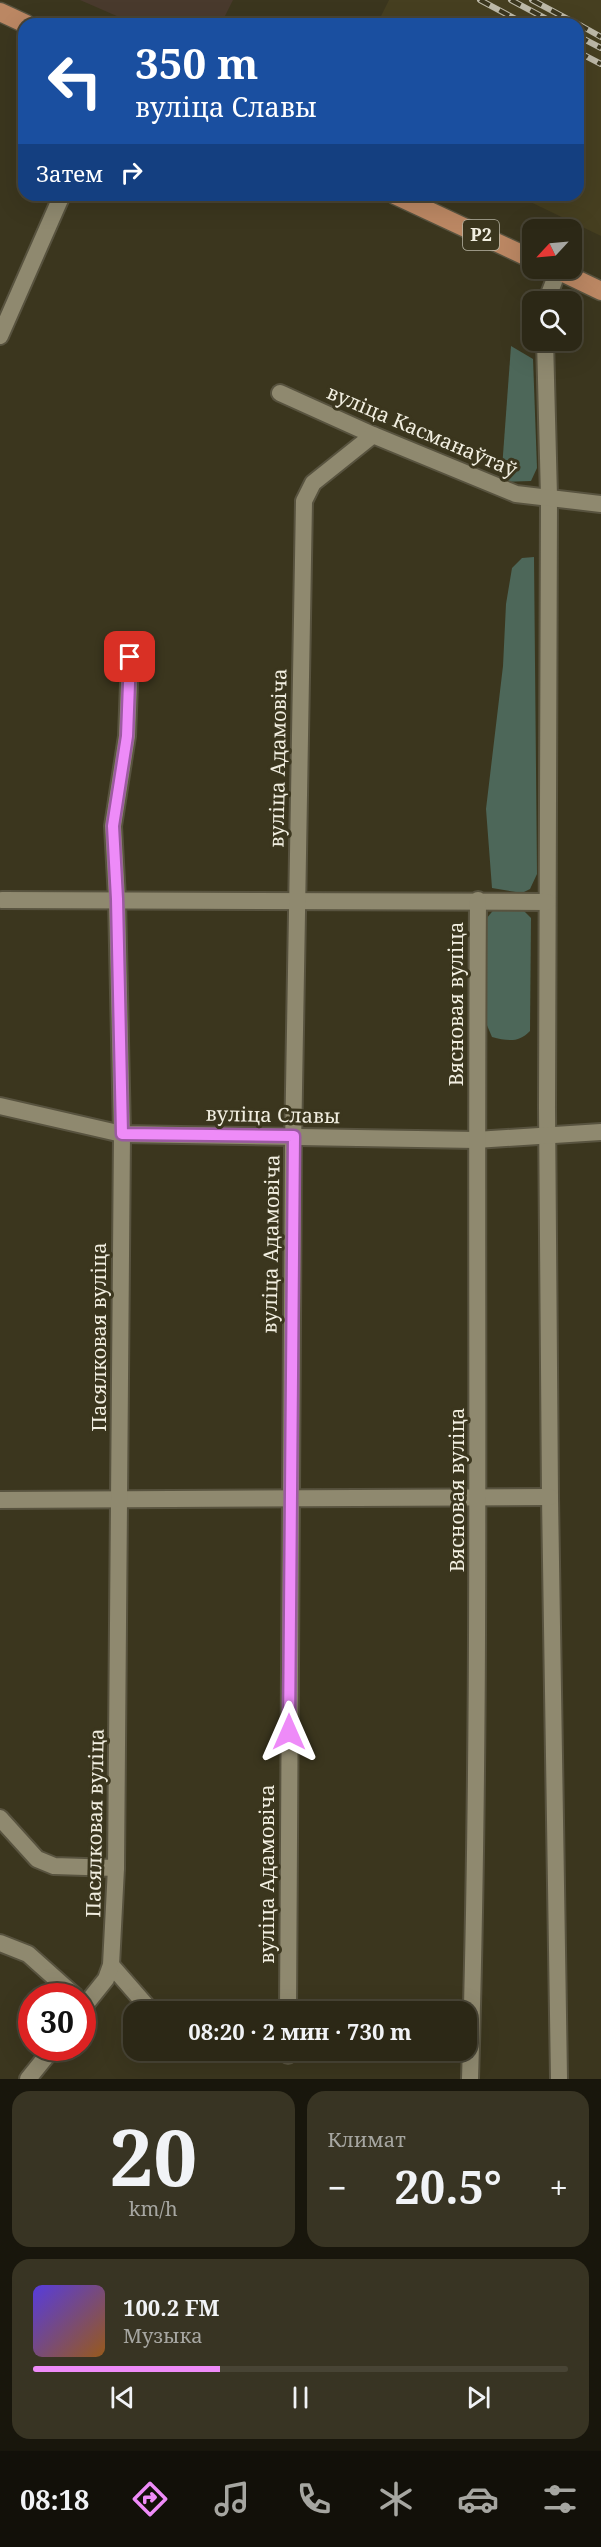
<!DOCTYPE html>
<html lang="ru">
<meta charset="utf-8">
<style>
:root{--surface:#2c2816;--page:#383423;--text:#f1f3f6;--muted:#a6a6a1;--line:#484435;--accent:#ee8bf8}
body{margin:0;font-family:"Noto Serif",serif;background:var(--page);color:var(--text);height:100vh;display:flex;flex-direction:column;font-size:22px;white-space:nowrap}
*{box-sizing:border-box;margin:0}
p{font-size:20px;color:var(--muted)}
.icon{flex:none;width:33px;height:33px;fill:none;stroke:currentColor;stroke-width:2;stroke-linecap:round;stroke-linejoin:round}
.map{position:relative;height:2079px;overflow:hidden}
.details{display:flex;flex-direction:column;gap:12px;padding:12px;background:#18160c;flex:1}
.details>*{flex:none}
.banner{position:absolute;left:18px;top:18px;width:566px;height:183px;border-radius:18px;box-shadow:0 6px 24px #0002,0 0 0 2px var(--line);background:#1a4fa0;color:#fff;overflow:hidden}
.needle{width:39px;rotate:244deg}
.fabs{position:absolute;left:522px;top:219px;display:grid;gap:12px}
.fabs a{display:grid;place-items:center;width:60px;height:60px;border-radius:12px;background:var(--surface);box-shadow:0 6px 24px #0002,0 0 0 2px var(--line);font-size:30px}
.speed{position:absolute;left:18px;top:1983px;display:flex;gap:12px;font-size:30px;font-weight:700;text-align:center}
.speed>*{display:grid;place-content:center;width:78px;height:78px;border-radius:50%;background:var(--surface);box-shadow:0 6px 24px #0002,0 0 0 2px var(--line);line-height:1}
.speed .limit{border:9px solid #d22;background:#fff;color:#111}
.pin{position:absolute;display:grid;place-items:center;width:51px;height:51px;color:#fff;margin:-26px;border-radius:12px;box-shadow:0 3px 9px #0006}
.me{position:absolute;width:66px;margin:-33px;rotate:0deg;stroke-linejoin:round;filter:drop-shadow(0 0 4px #0008)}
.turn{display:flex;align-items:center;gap:21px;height:126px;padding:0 18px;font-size:27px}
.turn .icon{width:78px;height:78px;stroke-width:2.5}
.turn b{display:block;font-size:42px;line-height:51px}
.then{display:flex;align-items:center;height:57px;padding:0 18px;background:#0003;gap:12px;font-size:22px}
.big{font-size:45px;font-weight:700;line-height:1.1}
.details .card{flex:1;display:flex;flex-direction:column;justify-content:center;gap:9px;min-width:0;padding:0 21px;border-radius:18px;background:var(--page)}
.details .dial{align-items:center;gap:0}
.dial b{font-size:78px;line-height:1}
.song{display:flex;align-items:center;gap:18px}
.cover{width:72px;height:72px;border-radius:9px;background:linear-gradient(135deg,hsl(250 70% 55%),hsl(30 70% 35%))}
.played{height:6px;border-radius:3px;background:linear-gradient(90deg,var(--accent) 35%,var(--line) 35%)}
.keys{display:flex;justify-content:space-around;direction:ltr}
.heat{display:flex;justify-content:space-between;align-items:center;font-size:33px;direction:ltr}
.details .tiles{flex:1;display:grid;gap:12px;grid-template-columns:1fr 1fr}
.card:last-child{grid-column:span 2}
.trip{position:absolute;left:123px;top:2001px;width:354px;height:60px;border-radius:18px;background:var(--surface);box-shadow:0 6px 24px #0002,0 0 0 2px var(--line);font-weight:700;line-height:60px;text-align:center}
.tab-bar{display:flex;height:96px;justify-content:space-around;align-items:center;background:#121009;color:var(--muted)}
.tab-bar .icon{width:42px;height:42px}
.tab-bar .selected{color:var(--accent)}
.tab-bar b{font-size:27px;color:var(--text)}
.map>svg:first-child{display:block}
.commercial{fill:#493a2d}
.built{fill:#463f20}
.green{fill:#4d6759}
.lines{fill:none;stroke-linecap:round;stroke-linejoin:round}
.minor-casing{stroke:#58533f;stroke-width:20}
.major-casing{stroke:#58533f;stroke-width:21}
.minor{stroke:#8f896f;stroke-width:16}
.major{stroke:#bb8763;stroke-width:18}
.rail-casing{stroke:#bdb9a8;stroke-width:6}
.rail{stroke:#3b361e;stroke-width:4;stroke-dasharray:11;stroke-linecap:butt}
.route-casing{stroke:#9b5aa1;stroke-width:15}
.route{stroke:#ee8bf8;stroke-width:10}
.labels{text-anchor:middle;stroke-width:6;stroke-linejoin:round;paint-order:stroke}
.shield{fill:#3b361e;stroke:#bab7a6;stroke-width:1.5}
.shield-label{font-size:18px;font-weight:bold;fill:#f1eee0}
.street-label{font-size:20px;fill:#f1eee0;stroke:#3b361e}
</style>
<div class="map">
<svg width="601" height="2079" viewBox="0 0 601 2079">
<rect width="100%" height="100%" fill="#3b361e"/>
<!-- commercial -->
<polygon class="commercial" points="80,0 233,0 221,24 135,24"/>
<!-- built -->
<polygon class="built" points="389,0 601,0 601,236 516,195 578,195 578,24 377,24"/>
<!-- green -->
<g class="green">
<polygon points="511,346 533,359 537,468 531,481 501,482"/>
<polygon points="534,557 537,874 530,889 522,893 492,888 486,809 503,666 506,604 512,568 522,558"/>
<path d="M496,907l26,2 9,9 -1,113c-11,12 -23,10 -38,6l-6,-14v-104z"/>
</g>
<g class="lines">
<!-- minor casing -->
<g class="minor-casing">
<g id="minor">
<polyline points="546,302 558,271"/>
<polyline points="0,336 62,195"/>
<polyline points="545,340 549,497 547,1108 550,1497 559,2079"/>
<polyline points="280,393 373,435 516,494 601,504"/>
<polyline points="2,900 547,902"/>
<polyline points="0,1106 122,1134 476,1140 601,1132"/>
<polyline points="0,1500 550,1497"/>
<polyline points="0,1818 37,1859 54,1866 116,1868"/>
<polyline points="0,1943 28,1954 75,1996"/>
<polyline points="111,1965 152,2012"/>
<polyline points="82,2009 106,1979 111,1965 116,1868 122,1134 117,899 113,826 127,736 130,658"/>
<polyline points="288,2012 293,1148 304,501 313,483 373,435"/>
<polyline points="288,2055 288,2050"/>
<polyline points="28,2079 53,2048"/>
<path d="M470,2079c12,-393 5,-786 8,-1179"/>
</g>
</g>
<!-- major casing -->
<g class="major-casing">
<g id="major">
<polyline points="0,12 26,24"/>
<polyline points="395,195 532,259"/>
<polyline points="553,268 601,291"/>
</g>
</g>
<!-- minor -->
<use href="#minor" class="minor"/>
<!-- major -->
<use href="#major" class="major"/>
<!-- rail casing -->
<g class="rail-casing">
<g id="rail">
<polyline points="480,0 525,24"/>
<polyline points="511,0 556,24"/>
<polyline points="532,0 577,24"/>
<polyline points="578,24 601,37"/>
<polyline points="578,36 601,48"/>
<polyline points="578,52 601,64"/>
</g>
</g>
<!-- rail -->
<use href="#rail" class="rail"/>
</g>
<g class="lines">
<!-- route casing -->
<g class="route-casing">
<polyline id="route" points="130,657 127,736 113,826 117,899 122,1134 294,1136 289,1732"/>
</g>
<!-- route -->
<use href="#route" class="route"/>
</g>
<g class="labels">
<!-- shield labels -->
<rect class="shield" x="463" y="220" width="36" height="30" rx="4.5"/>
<g class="shield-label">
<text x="481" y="241">Р2</text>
</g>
<!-- street labels -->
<g class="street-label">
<text transform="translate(422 431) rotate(23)" y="7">вуліца Касманаўтаў</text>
<text transform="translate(278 758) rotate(-89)" y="7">вуліца Адамовіча</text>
<text transform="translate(456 1004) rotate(-90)" y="7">Вясновая вуліца</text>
<text transform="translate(273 1115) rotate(1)" y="7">вуліца Славы</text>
<text transform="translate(271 1244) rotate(-89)" y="7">вуліца Адамовіча</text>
<text transform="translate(99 1337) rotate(-90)" y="7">Пасялковая вуліца</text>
<text transform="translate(457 1490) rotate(-90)" y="7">Вясновая вуліца</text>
<text transform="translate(95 1823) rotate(-89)" y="7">Пасялковая вуліца</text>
<text transform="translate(267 1874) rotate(-90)" y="7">вуліца Адамовіча</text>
</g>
</g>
</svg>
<div class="fabs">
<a><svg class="needle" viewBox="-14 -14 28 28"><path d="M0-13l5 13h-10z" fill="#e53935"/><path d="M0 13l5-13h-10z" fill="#a6a6a1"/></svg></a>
<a><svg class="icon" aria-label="search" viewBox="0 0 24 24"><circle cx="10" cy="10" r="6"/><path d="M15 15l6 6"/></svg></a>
</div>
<div class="speed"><div class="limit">30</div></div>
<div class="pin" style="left:130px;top:657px;background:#d93025"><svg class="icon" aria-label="arrive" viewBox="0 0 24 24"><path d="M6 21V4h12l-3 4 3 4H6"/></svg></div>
<svg class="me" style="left:289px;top:1732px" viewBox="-20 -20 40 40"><path d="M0-17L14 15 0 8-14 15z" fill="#ee8bf8" stroke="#fff" stroke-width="4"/></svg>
<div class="trip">08:20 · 2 мин · 730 m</div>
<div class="banner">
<div class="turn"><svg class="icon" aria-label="left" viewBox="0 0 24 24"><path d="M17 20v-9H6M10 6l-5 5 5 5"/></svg><div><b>350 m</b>вуліца Славы</div></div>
<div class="then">Затем<svg class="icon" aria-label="right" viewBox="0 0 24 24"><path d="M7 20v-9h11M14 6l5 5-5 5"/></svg></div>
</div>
</div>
<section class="details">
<div class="tiles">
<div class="card dial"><b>20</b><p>km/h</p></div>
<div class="card"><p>Климат</p>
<div class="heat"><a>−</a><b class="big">20.5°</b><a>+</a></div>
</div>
<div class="card">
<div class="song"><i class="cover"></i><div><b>100.2 FM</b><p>Музыка</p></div></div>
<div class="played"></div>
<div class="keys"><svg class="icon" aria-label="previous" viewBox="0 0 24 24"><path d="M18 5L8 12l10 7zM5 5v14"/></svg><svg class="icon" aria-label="pause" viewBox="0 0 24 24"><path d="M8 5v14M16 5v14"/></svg><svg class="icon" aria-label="next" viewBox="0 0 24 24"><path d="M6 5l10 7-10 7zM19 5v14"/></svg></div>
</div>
</div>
</section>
<nav class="tab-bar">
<b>08:18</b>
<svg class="icon selected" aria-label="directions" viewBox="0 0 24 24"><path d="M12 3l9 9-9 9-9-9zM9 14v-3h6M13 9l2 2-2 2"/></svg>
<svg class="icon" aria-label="music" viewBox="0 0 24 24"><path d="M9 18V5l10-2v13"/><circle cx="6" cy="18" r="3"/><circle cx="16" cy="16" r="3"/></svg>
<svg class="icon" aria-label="phone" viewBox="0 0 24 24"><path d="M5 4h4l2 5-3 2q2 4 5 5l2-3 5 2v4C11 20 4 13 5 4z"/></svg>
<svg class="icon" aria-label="climate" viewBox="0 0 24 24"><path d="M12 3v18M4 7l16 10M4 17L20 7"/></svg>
<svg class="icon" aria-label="car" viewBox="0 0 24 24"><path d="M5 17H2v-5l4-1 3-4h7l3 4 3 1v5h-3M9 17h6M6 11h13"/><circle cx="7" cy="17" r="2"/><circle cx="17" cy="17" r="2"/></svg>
<svg class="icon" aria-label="filters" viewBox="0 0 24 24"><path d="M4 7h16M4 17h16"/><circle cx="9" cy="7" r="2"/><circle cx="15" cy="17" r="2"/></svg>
</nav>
